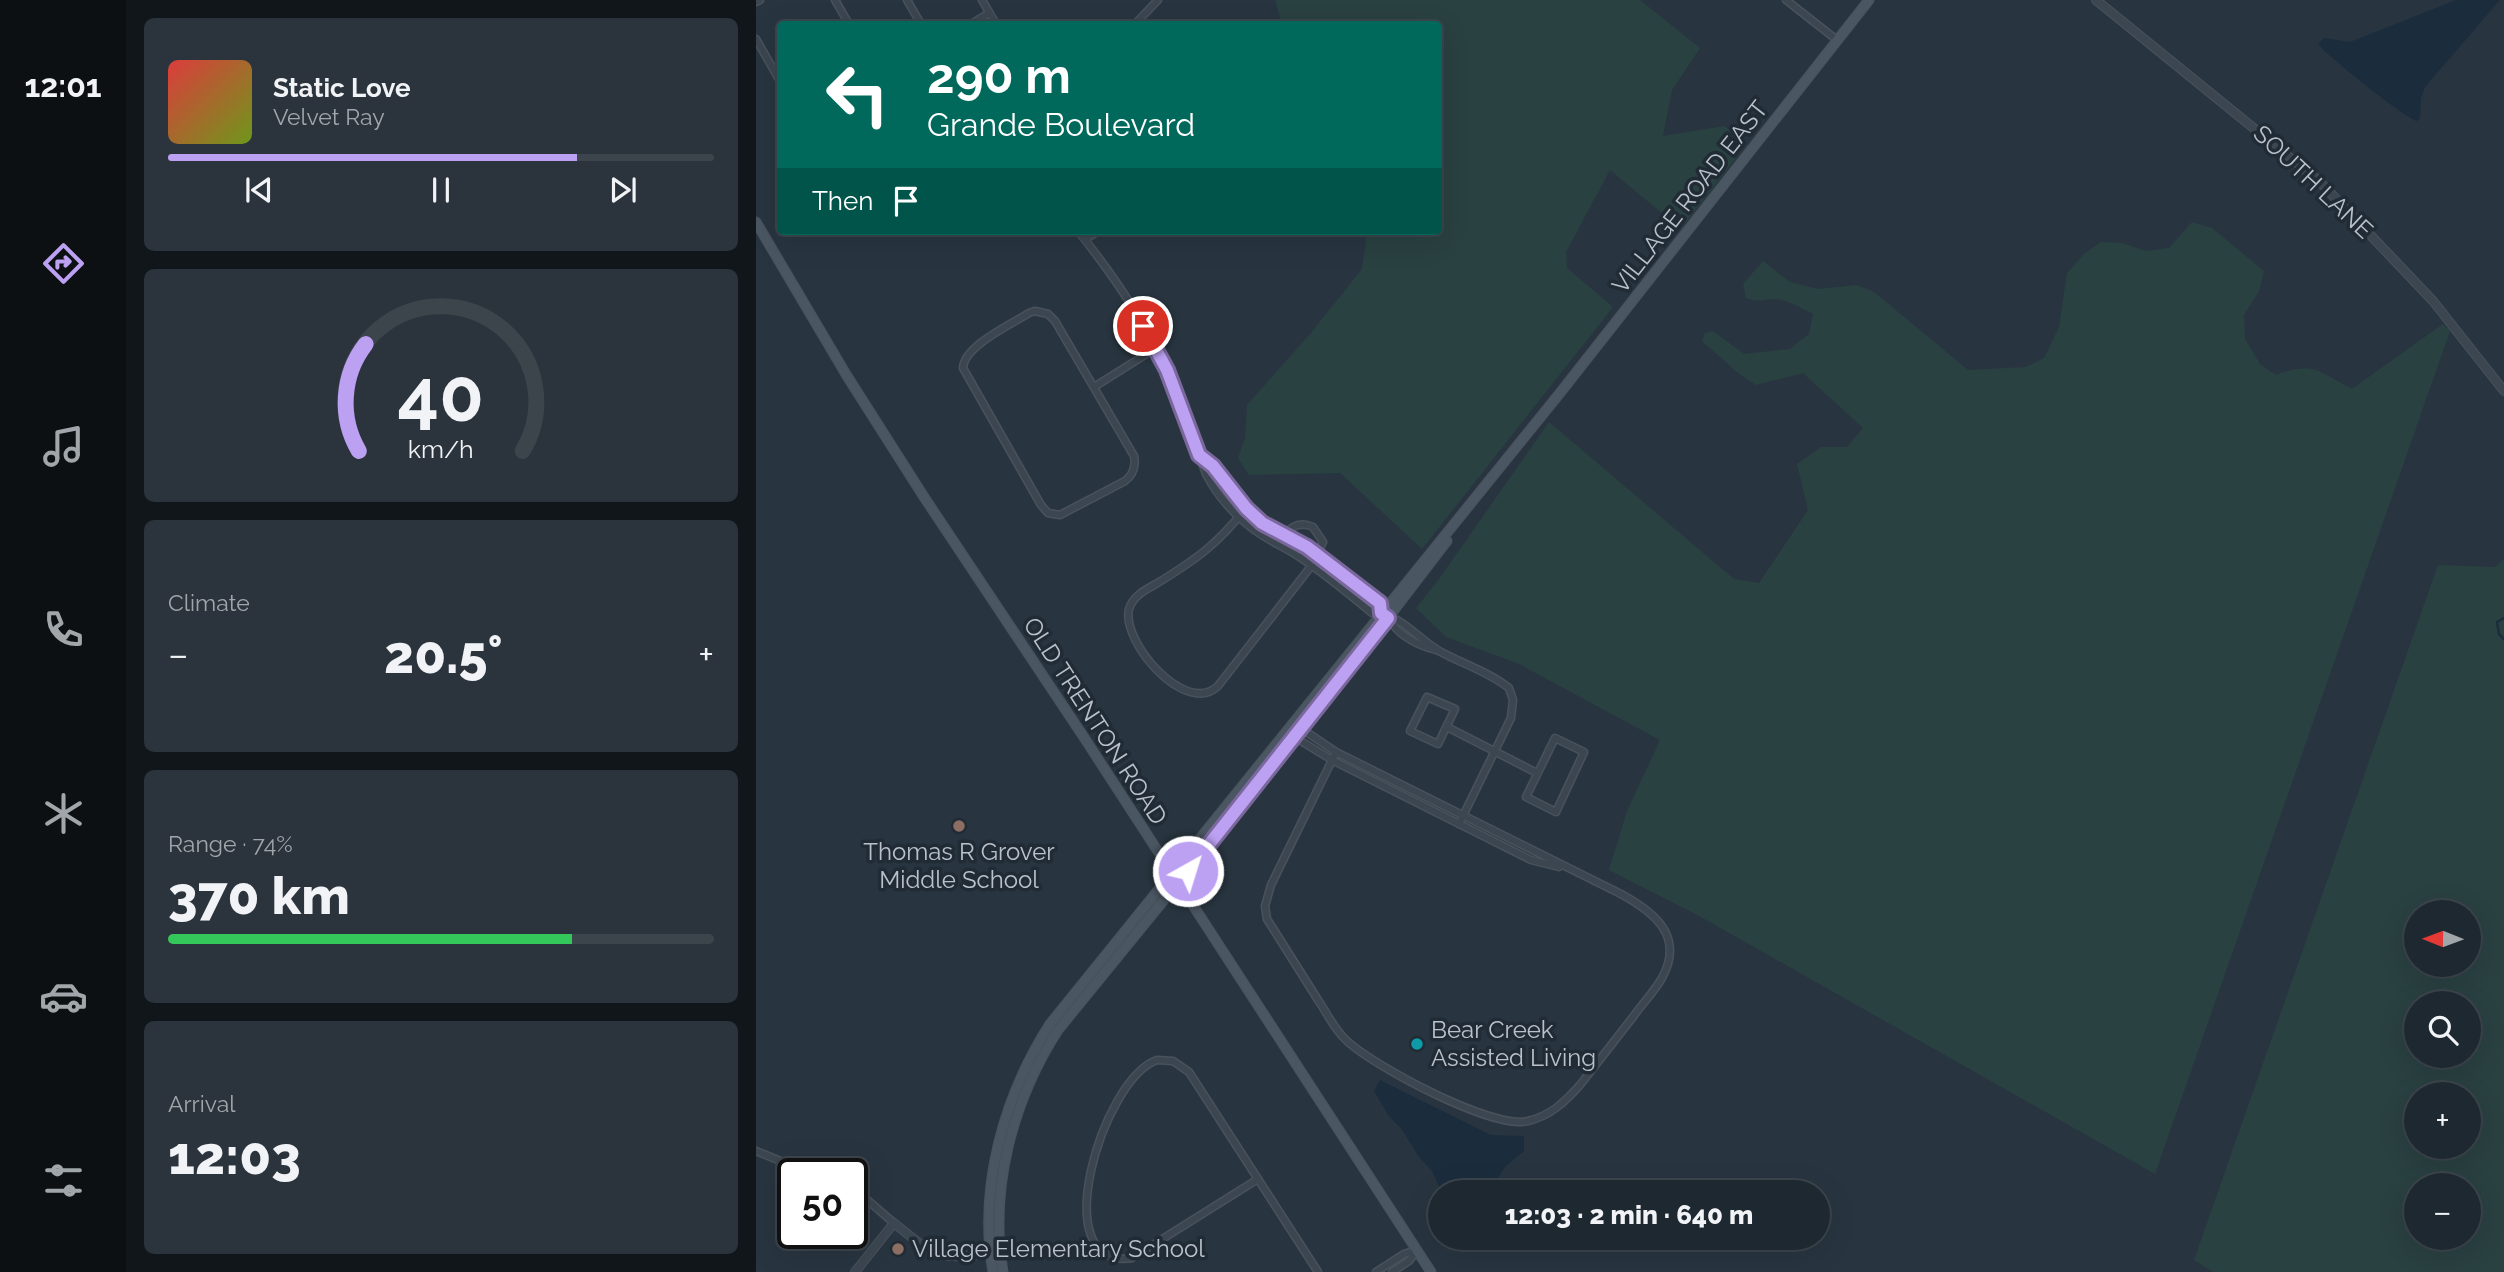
<!DOCTYPE html>
<meta charset="utf-8">
<style>
:root{--surface:#1e2830;--page:#2b343c;--text:#f1f3f6;--muted:#a1a6ab;--line:#3c444c;--accent:#bca0f2}
body{margin:0;font-family:Raleway,sans-serif;background:var(--page);color:var(--text);height:100vh;display:flex;flex-direction:column;font-size:26px;white-space:nowrap}
*{box-sizing:border-box;margin:0}
p{font-size:23px;color:var(--muted)}
.icon{flex:none;width:38px;height:38px;fill:none;stroke:currentColor;stroke-width:2;stroke-linecap:round;stroke-linejoin:round}
.map{position:relative;flex:1;overflow:hidden}
.sheet{display:flex;flex-direction:column;gap:18px;padding:18px;background:#10161a;width:630px}
.sheet>*{flex:none}
.hud{position:absolute;left:21px;top:21px;width:665px;height:214px;border-radius:7px;box-shadow:0 7px 28px #0002,0 0 0 2px var(--line);background:#00695c;color:#fff;overflow:hidden}
.needle{width:46px;rotate:271deg}
.controls{position:absolute;left:1648px;top:900px;display:grid;gap:14px}
.controls a{display:grid;place-items:center;width:77px;height:77px;border-radius:50%;background:var(--surface);box-shadow:0 7px 28px #0002,0 0 0 2px var(--line);font-size:35px}
.speed{position:absolute;left:21px;top:1158px;display:flex;gap:14px;font-size:35px;font-weight:700;text-align:center}
.speed>*{display:grid;place-content:center;width:91px;height:91px;border-radius:50%;background:var(--surface);box-shadow:0 7px 28px #0002,0 0 0 2px var(--line);line-height:1}
.speed .limit{border:4px solid #111;border-radius:10px;background:#fff;color:#111}
.pin{position:absolute;display:grid;place-items:center;width:60px;height:60px;color:#fff;margin:-30px;border:4px solid #fff;border-radius:50%;box-shadow:0 2px 7px #0007}
.me{position:absolute;width:77px;margin:-38px;rotate:39deg;stroke-linejoin:round;filter:drop-shadow(0 0 5px #0008)}
.turn{display:flex;align-items:center;gap:24px;height:147px;padding:0 35px;font-size:32px}
.turn .icon{width:91px;height:91px;stroke-width:2.5}
.turn b{display:block;font-size:49px;line-height:60px}
.then{display:flex;align-items:center;height:66px;padding:0 35px;background:#0003;gap:14px;font-size:26px}
.big{font-size:52px;font-weight:800;line-height:1.1}
.sheet .tile{flex:1;display:flex;flex-direction:column;justify-content:center;gap:10px;min-width:0;padding:0 24px;border-radius:10px;background:var(--page)}
.sheet .dial{align-items:center;gap:0}
.dial svg{height:182px;overflow:visible;fill:none;stroke:var(--line);stroke-width:7;stroke-linecap:round;text-anchor:middle}
.dial text{fill:var(--text);stroke:none}
.song{display:flex;align-items:center;gap:21px}
.cover{width:84px;height:84px;border-radius:10px;background:linear-gradient(135deg,hsl(0 70% 55%),hsl(80 70% 35%))}
.played{height:7px;border-radius:4px;background:linear-gradient(90deg,var(--accent) 75%,var(--line) 75%)}
.keys{display:flex;justify-content:space-around;direction:ltr}
.heat{display:flex;justify-content:space-between;align-items:center;font-size:38px;direction:ltr}
.charge{height:10px;border-radius:5px;background:linear-gradient(90deg,#34c759 74%,var(--line) 0)}
.trip{position:absolute;left:672px;top:1180px;width:402px;height:70px;border-radius:35px;background:var(--surface);box-shadow:0 7px 28px #0002,0 0 0 2px var(--line);font-weight:800;line-height:70px;text-align:center}
main{display:flex;flex:1;min-height:0}
.dock{display:flex;flex-direction:column;width:126px;justify-content:space-around;align-items:center;background:#0c1013;color:var(--muted)}
.dock .icon{width:49px;height:49px}
.dock .on{color:var(--accent)}
.dock b{font-size:32px;color:var(--text)}
.map>svg:first-child{display:block}
.green{fill:#2a4141;fill-rule:evenodd}
.water{fill:#1b2d3d}
.lines{fill:none;stroke-linecap:round;stroke-linejoin:round}
.stream{stroke:#1b2d3d;stroke-width:2.5}
.minor-casing{stroke:#49525c;stroke-width:9}
.tertiary-casing{stroke:#49525c;stroke-width:10}
.secondary-casing{stroke:#49525c;stroke-width:11}
.minor{stroke:#3c4650;stroke-width:6}
.tertiary{stroke:#3c4650;stroke-width:8}
.secondary{stroke:#4a5662;stroke-width:9}
.route-casing{stroke:#7a689d;stroke-width:18}
.route{stroke:#bca0f2;stroke-width:12}
.education-dot{fill:#8d6e63;stroke:#212b35;stroke-width:2.5}
.culture-dot{fill:#0f9aa8;stroke:#212b35;stroke-width:2.5}
.labels{text-anchor:middle;stroke-width:7;stroke-linejoin:round;paint-order:stroke}
.street-label{font-size:24px;fill:#b9c1ca;stroke:#212b35}
.poi-label{font-size:24px;fill:#b9c1ca;stroke:#212b35;text-anchor:start}
</style>
<main>
<nav class="dock">
<b>12:01</b>
<svg class="icon on" aria-label="directions" viewBox="0 0 24 24"><path d="M12 3l9 9-9 9-9-9zM9 14v-3h6M13 9l2 2-2 2"/></svg>
<svg class="icon" aria-label="music" viewBox="0 0 24 24"><path d="M9 18V5l10-2v13"/><circle cx="6" cy="18" r="3"/><circle cx="16" cy="16" r="3"/></svg>
<svg class="icon" aria-label="phone" viewBox="0 0 24 24"><path d="M5 4h4l2 5-3 2q2 4 5 5l2-3 5 2v4C11 20 4 13 5 4z"/></svg>
<svg class="icon" aria-label="climate" viewBox="0 0 24 24"><path d="M12 3v18M4 7l16 10M4 17L20 7"/></svg>
<svg class="icon" aria-label="car" viewBox="0 0 24 24"><path d="M5 17H2v-5l4-1 3-4h7l3 4 3 1v5h-3M9 17h6M6 11h13"/><circle cx="7" cy="17" r="2"/><circle cx="17" cy="17" r="2"/></svg>
<svg class="icon" aria-label="filters" viewBox="0 0 24 24"><path d="M4 7h16M4 17h16"/><circle cx="9" cy="7" r="2"/><circle cx="15" cy="17" r="2"/></svg>
</nav>
<section class="sheet">
<div class="tile">
<div class="song"><i class="cover"></i><div><b>Static Love</b><p>Velvet Ray</p></div></div>
<div class="played"></div>
<div class="keys"><svg class="icon" aria-label="previous" viewBox="0 0 24 24"><path d="M18 5L8 12l10 7zM5 5v14"/></svg><svg class="icon" aria-label="pause" viewBox="0 0 24 24"><path d="M8 5v14M16 5v14"/></svg><svg class="icon" aria-label="next" viewBox="0 0 24 24"><path d="M6 5l10 7-10 7zM19 5v14"/></svg></div>
</div>
<div class="tile dial"><svg viewBox="0 0 100 80">
<path d="M14 69A42 42 0 1 1 86 69"/>
<path d="M14 69A42 42 0 0 1 17 22" stroke="#bca0f2"/>
<text x="50" y="56" font-size="32" font-weight="700">40</text>
<text x="50" y="72" font-size="11">km/h</text>
</svg></div>
<div class="tile"><p>Climate</p>
<div class="heat"><a>−</a><b class="big">20.5°</b><a>+</a></div>
</div>
<div class="tile"><p>Range · 74%</p><b class="big">370 km</b><div class="charge"></div></div>
<div class="tile"><p>Arrival</p><b class="big">12:03</b></div>
</section>
<div class="map">
<svg width="1748" height="1272" viewBox="0 0 1748 1272">
<rect width="100%" height="100%" fill="#283540"/>
<!-- green -->
<g class="green">
<polygon points="519,0 884,0 944,48 916,90 907,136 969,126 990,145 925,229 854,170 810,252 811,268 857,307 666,549 584,473 493,475 482,458 489,438 491,405 554,334 606,269 611,231 682,231 682,24 526,24"/>
<path d="M1436,222l20,6 52,43 -5,20 -15,24 1,24 15,25 16,11c38,-14 42,-4 76,14l91,-65 7,7 -295,843 -454,-257 -92,-47 18,-59 33,-71 -143,-77 -71,-26 -30,-29 23,-29 110,-157 185,157 25,4 49,-73 -11,-46 24,-17h26l16,-19 -60,-55 -47,12 -18,-12 -36,-32 3,-8 8,-2 31,23 46,-5 19,-15 4,-20c-11,-5 -26,-15 -39,-15 -14,0 -12,4 -28,-1l-3,-14 20,-23 27,21 28,7 39,-4 17,7 94,78 58,-3 18,-9 15,-31 8,-54 18,-20 16,-11 21,1 24,8 23,-3z"/>
<path d="M1748,559v713h-291l-19,-12 244,-695 57,2zM1661,912h52v52h-52zM1661,1003h52v52h-52zM1661,1094h52v52h-52zM1661,1185h52v52h-52z"/>
</g>
<!-- water -->
<g class="water">
<path d="M1700,0h44l-75,87 -4,11 -1,20 -3,3c-11,-2 -90,-65 -99,-77l6,-6 26,4z"/>
<polygon points="624,1080 735,1135 768,1136 768,1151 749,1167 733,1192 686,1192 676,1171 662,1156 647,1131 632,1115 618,1091"/>
</g>
<g class="lines">
<!-- stream -->
<polyline class="stream" points="1748,618 1741,622 1743,634 1748,639"/>
<!-- minor casing -->
<g class="minor-casing">
<g id="minor">
<polyline points="79,0 93,24"/>
<polyline points="151,0 165,24"/>
<polyline points="226,0 240,24"/>
<polyline points="1030,0 1081,40"/>
<polyline points="0,2 4,0"/>
<polyline points="215,24 233,13"/>
<polyline points="379,24 402,0"/>
<polyline points="0,39 24,81"/>
<path d="M322,231c33,41 65,88 88,137 16,33 27,71 40,106 12,23 29,42 50,57 13,10 29,16 42,25 26,17 50,37 74,57 27,-1 47,27 69,39 22,12 48,20 68,36l4,12 -2,18 -52,106"/>
<polyline points="329,239 343,231"/>
<path d="M279,311l13,3 7,7 79,135c2,10 0,18 -9,25l-65,34 -12,-2 -7,-8 -78,-137c1,-22 47,-43 66,-55z"/>
<polyline points="338,387 400,348"/>
<polyline points="444,456 457,466 490,508 506,523 551,547 623,603 625,613"/>
<path d="M490,508c-29,37 -51,52 -90,76 -11,6 -23,12 -27,25 -8,33 57,108 89,77l94,-121 11,-23 -10,-15c-16,-7 -26,2 -35,16"/>
<path d="M632,618c11,18 28,27 48,32"/>
<polygon points="671,697 699,709 682,744 654,731"/>
<path d="M535,726l11,3 34,23 285,142c33,18 64,42 41,84 -8,14 -20,26 -29,39 -18,23 -35,45 -53,68 -15,17 -30,31 -52,36 -35,9 -155,-55 -182,-81 -12,-11 -19,-27 -28,-40 -17,-27 -34,-54 -51,-81l-2,-13 6,-21 65,-133"/>
<polyline points="535,726 540,738 576,760 775,860 803,867"/>
<polyline points="691,727 781,773"/>
<polygon points="799,738 828,752 800,812 770,797"/>
<path d="M401,1060l16,1 16,11 69,107 -126,79c-88,14 -30,-179 25,-198z"/>
<polyline points="0,1151 56,1174"/>
<polyline points="502,1179 562,1272"/>
<polyline points="96,1191 109,1198 138,1223"/>
<polyline points="620,1272 648,1254 661,1250"/>
<polyline points="636,1272 653,1261 661,1250"/>
</g>
</g>
<!-- tertiary casing -->
<g class="tertiary-casing">
<g id="tertiary">
<polyline points="1340,0 1564,182 1677,301 1748,391"/>
<path d="M99,1272l39,-49c45,37 46,37 103,29"/>
</g>
</g>
<!-- secondary casing -->
<g class="secondary-casing">
<g id="secondary">
<polyline points="0,222 91,376 168,497 331,742 675,1272"/>
<path d="M237,1272c-15,-85 11,-176 57,-248l510,-631 309,-393"/>
<path d="M247,1272c-14,-84 10,-172 55,-242l238,-292 151,-197"/>
</g>
</g>
<!-- minor -->
<use href="#minor" class="minor"/>
<!-- tertiary -->
<use href="#tertiary" class="tertiary"/>
<!-- secondary -->
<use href="#secondary" class="secondary"/>
</g>
<g class="lines">
<!-- route casing -->
<g class="route-casing">
<polyline id="route" points="387,326 411,370 443,455 457,466 490,508 506,523 551,547 624,603 625,613 632,618 432,871"/>
</g>
<!-- route -->
<use href="#route" class="route"/>
</g>
<!-- markers -->
<g class="education-dot">
<circle cx="203" cy="826" r="7"/>
<circle cx="142" cy="1249" r="7"/>
</g>
<circle class="culture-dot" cx="661" cy="1044" r="7"/>
<g class="labels">
<!-- street labels -->
<g class="street-label">
<text transform="translate(1557 182) rotate(43)" y="8">SOUTH LANE</text>
<text transform="translate(934 197) rotate(-52)" y="8">VILLAGE ROAD EAST</text>
<text transform="translate(339 721) rotate(57)" y="8">OLD TRENTON ROAD</text>
</g>
<!-- poi labels -->
<g class="poi-label">
<text x="203" y="860" text-anchor="middle">Thomas R Grover<tspan x="203" dy="28">Middle School</tspan></text>
<text x="675" y="1038">Bear Creek<tspan x="675" dy="28">Assisted Living</tspan></text>
<text x="156" y="1257">Village Elementary School</text>
</g>
</g>
</svg>
<div class="controls">
<a><svg class="needle" viewBox="-14 -14 28 28"><path d="M0-13l5 13h-10z" fill="#e53935"/><path d="M0 13l5-13h-10z" fill="#a1a6ab"/></svg></a>
<a><svg class="icon" aria-label="search" viewBox="0 0 24 24"><circle cx="10" cy="10" r="6"/><path d="M15 15l6 6"/></svg></a>
<a>+</a>
<a>−</a>
</div>
<div class="speed"><div class="limit">50</div></div>
<div class="pin" style="left:387px;top:326px;background:#d93025"><svg class="icon" aria-label="arrive" viewBox="0 0 24 24"><path d="M6 21V4h12l-3 4 3 4H6"/></svg></div>
<svg class="me" style="left:432px;top:871px" viewBox="-20 -20 40 40"><circle r="17" fill="#bca0f2" stroke="#fff" stroke-width="3"/><path d="M0-11L8 9 0 5-8 9z" fill="#fff"/></svg>
<div class="trip">12:03 · 2 min · 640 m</div>
<div class="hud">
<div class="turn"><svg class="icon" aria-label="left" viewBox="0 0 24 24"><path d="M17 20v-9H6M10 6l-5 5 5 5"/></svg><div><b>290 m</b>Grande Boulevard</div></div>
<div class="then">Then<svg class="icon" aria-label="arrive" viewBox="0 0 24 24"><path d="M6 21V4h12l-3 4 3 4H6"/></svg></div>
</div>
</div>
</main>
